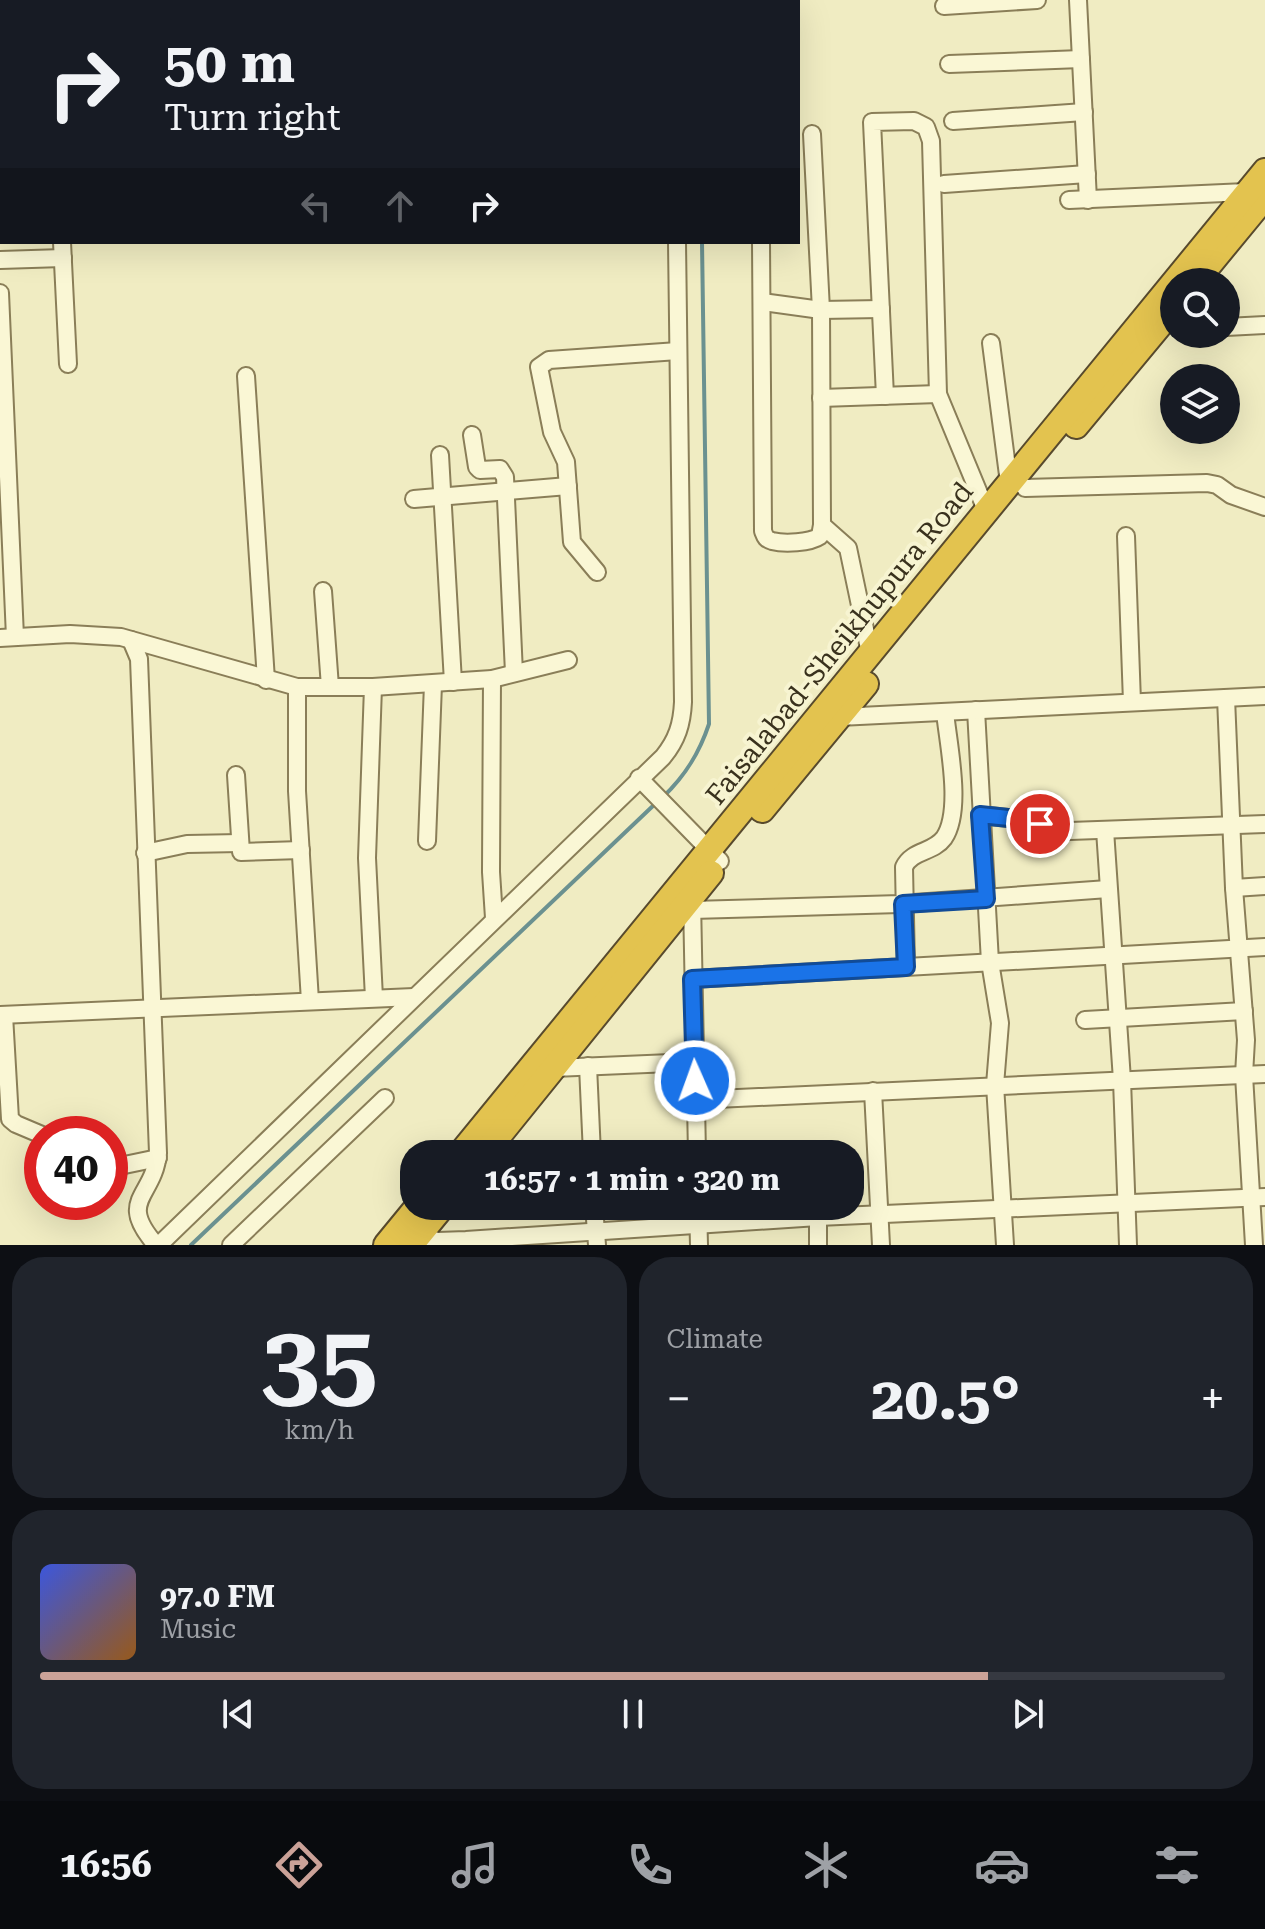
<!DOCTYPE html>
<meta charset="utf-8">
<style>
:root{--surface:#171b24;--page:#20242c;--text:#f1f3f6;--muted:#9ea1a6;--line:#363941;--accent:#cba298}
body{margin:0;font-family:"Roboto Serif",serif;background:var(--page);color:var(--text);height:100vh;display:flex;flex-direction:column;font-size:30px;white-space:nowrap}
*{box-sizing:border-box;margin:0}
p{font-size:26px;color:var(--muted)}
.icon{flex:none;width:44px;height:44px;fill:none;stroke:currentColor;stroke-width:2;stroke-linecap:round;stroke-linejoin:round}
.map{position:relative;height:1245px;overflow:hidden}
.drawer{display:flex;flex-direction:column;gap:12px;padding:12px;background:#0d0f14;flex:1}
.drawer>*{flex:none}
.hud{position:absolute;left:0px;top:0px;width:800px;height:244px;box-shadow:0 8px 32px #0002;background:#171b24;color:var(--text);overflow:hidden}
.buttons{position:absolute;left:1160px;top:268px;display:grid;gap:16px}
.buttons a{display:grid;place-items:center;width:80px;height:80px;border-radius:50%;background:var(--surface);box-shadow:0 8px 32px #0002;font-size:40px}
.speed{position:absolute;left:24px;top:1116px;display:flex;gap:16px;font-size:40px;font-weight:700;text-align:center}
.speed>*{display:grid;place-content:center;width:104px;height:104px;border-radius:50%;background:var(--surface);box-shadow:0 8px 32px #0002;line-height:1}
.speed .limit{border:12px solid #d22;background:#fff;color:#111}
.pin{position:absolute;display:grid;place-items:center;width:68px;height:68px;color:#fff;margin:-34px;border:4px solid #fff;border-radius:50%;box-shadow:0 2px 8px #0007}
.me{position:absolute;width:88px;margin:-44px;rotate:358deg;stroke-linejoin:round;filter:drop-shadow(0 0 6px #0008)}
.turn{display:flex;align-items:center;gap:28px;height:168px;padding:0 32px;font-size:36px}
.turn .icon{width:104px;height:104px;stroke-width:2.5}
.turn b{display:block;font-size:56px;line-height:68px}
.lanes{display:flex;align-items:center;height:76px;padding:0 32px;background:#0003;justify-content:center;gap:40px;direction:ltr}
.lanes .off{opacity:.35}
.big{font-size:60px;font-weight:700;line-height:1.1}
.drawer .widget{flex:1;display:flex;flex-direction:column;justify-content:center;gap:12px;min-width:0;padding:0 28px;border-radius:32px;background:var(--page)}
.drawer .dial{align-items:center;gap:0}
.dial b{font-size:104px;line-height:1}
.song{display:flex;align-items:center;gap:24px}
.cover{width:96px;height:96px;border-radius:12px;background:linear-gradient(135deg,hsl(230 70% 55%),hsl(30 70% 35%))}
.played{height:8px;border-radius:4px;background:linear-gradient(90deg,var(--accent) 80%,var(--line) 80%)}
.keys{display:flex;justify-content:space-around;direction:ltr}
.heat{display:flex;justify-content:space-between;align-items:center;font-size:44px;direction:ltr}
.drawer .tiles{flex:1;display:grid;gap:12px;grid-template-columns:1fr 1fr}
.widget:last-child{grid-column:span 2}
.trip{position:absolute;left:400px;top:1140px;width:464px;height:80px;border-radius:32px;background:var(--surface);box-shadow:0 8px 32px #0002;font-weight:700;line-height:80px;text-align:center}
.menu{display:flex;height:128px;justify-content:space-around;align-items:center;background:#090b0e;color:var(--muted)}
.menu .icon{width:56px;height:56px}
.menu .selected{color:var(--accent)}
.menu b{font-size:36px;color:var(--text)}
.map>svg:first-child{display:block}
.lines{fill:none;stroke-linecap:round;stroke-linejoin:round}
.stream{stroke:#6b9190;stroke-width:4}
.minor-casing{stroke:#8a7e58;stroke-width:20}
.highway-casing{stroke:#584a2d;stroke-width:28}
.path{stroke:#8a7e58;stroke-width:2;stroke-dasharray:6 4;stroke-linecap:butt}
.minor{stroke:#faf7d5;stroke-width:16}
.highway{stroke:#e3c34f;stroke-width:24}
.route-casing{stroke:#114b97;stroke-width:20}
.route{stroke:#1a73e8;stroke-width:14}
.labels{text-anchor:middle;stroke-width:8;stroke-linejoin:round;paint-order:stroke}
.street-label{font-size:28px;fill:#39311d;stroke:#f7f4d1}
</style>
<div class="map">
<svg width="1265" height="1245" viewBox="0 0 1265 1245">
<rect width="100%" height="100%" fill="#f0ecc2"/>
<g class="lines">
<!-- stream -->
<g class="stream">
<polyline points="699,0 699,2"/>
<path d="M663,797c22,-21 36,-43 46,-73l-7,-482"/>
<polyline points="191,1245 656,803"/>
</g>
<!-- minor casing -->
<g class="minor-casing">
<g id="minor">
<polyline points="47,0 47,2"/>
<polyline points="473,0 473,2"/>
<polyline points="537,0 537,2"/>
<polyline points="673,0 673,2"/>
<polyline points="1078,0 1088,200"/>
<polyline points="944,6 1037,0"/>
<polyline points="949,64 1081,59"/>
<polyline points="953,121 1084,112"/>
<polyline points="944,184 1087,174"/>
<polyline points="1069,200 1246,192"/>
<polyline points="62,242 68,364"/>
<path d="M761,242l2,289c2,5 2,8 9,10 12,3 38,2 48,-5l2,-11 -1,-215 -9,-176"/>
<polyline points="0,260 63,258"/>
<polyline points="0,293 15,637"/>
<polyline points="762,302 821,310 881,309"/>
<polyline points="1226,327 1265,325"/>
<polyline points="991,343 1009,483"/>
<polyline points="246,376 266,680"/>
<polyline points="885,396 872,122 914,121 926,127 931,141 938,394 986,510"/>
<polyline points="821,398 938,394"/>
<polyline points="472,435 477,467 480,470 500,469 505,477 514,673"/>
<polyline points="440,455 453,682"/>
<polyline points="1025,488 1207,483 1217,485 1231,495 1265,507"/>
<polyline points="414,499 568,486"/>
<polyline points="822,525 848,548 870,653"/>
<polyline points="1126,536 1132,702"/>
<polyline points="597,572 572,542 566,462 552,432 539,367 549,360 678,351"/>
<polyline points="323,591 330,687"/>
<polyline points="0,638 70,634 121,637 297,687 373,687 492,679 568,660"/>
<path d="M131,640l8,19 19,494c-4,45 -42,46 -2,92"/>
<polyline points="492,679 491,872 494,918"/>
<polyline points="297,687 297,791 310,1001"/>
<polyline points="373,687 367,858 374,998"/>
<polyline points="1226,698 1234,888 1246,1040 1244,1075 1254,1245"/>
<polyline points="976,710 990,962 1000,1023 995,1085 1005,1245"/>
<polyline points="839,717 1265,696"/>
<polyline points="236,775 241,852 301,850"/>
<polyline points="639,778 720,861"/>
<polyline points="980,815 1028,820 1049,828 1070,831 1265,824"/>
<polyline points="1105,830 1122,1080 1128,1245"/>
<polyline points="427,841 433,684"/>
<polyline points="145,853 187,844 240,843"/>
<polyline points="1234,888 1265,886"/>
<polyline points="692,900 697,1154"/>
<polyline points="692,910 900,904 1108,889"/>
<path d="M906,967l-2,-100c8,-17 29,-14 40,-29 19,-28 4,-94 1,-126"/>
<polyline points="692,979 1265,947"/>
<polyline points="0,1015 414,997"/>
<polyline points="4,1015 10,1119 16,1124 42,1135"/>
<polyline points="1085,1020 1244,1011"/>
<polyline points="588,1066 592,1154"/>
<polyline points="554,1068 694,1062"/>
<polyline points="873,1091 881,1245"/>
<polyline points="695,1100 1265,1074"/>
<polyline points="110,1168 158,1158"/>
<polyline points="594,1206 597,1245"/>
<polyline points="698,1206 699,1245"/>
<polyline points="818,1217 818,1245"/>
<polyline points="418,1236 438,1241 466,1240 818,1217 1265,1197"/>
<path d="M159,1245l504,-488c14,-17 19,-33 20,-55l-6,-460"/>
<polyline points="231,1245 385,1098"/>
</g>
</g>
<!-- highway casing -->
<g class="highway-casing">
<g id="highway">
<polyline points="1195,282 1265,197"/>
<polyline points="1076,426 1174,308"/>
<polyline points="762,810 866,684"/>
<polyline points="460,1154 1265,171"/>
<polyline points="484,1154 711,873"/>
<polyline points="386,1245 418,1206"/>
<polyline points="411,1245 443,1206"/>
</g>
</g>
<!-- path -->
<polyline class="path" points="722,0 722,2"/>
<!-- minor -->
<use href="#minor" class="minor"/>
<!-- highway -->
<use href="#highway" class="highway"/>
</g>
<g class="lines">
<!-- route casing -->
<g class="route-casing">
<polyline id="route" points="695,1081 692,979 906,967 903,904 986,899 980,815 1028,820 1040,824"/>
</g>
<!-- route -->
<use href="#route" class="route"/>
</g>
<g class="labels">
<!-- street labels -->
<g class="street-label">
<text transform="translate(839 643) rotate(-51)" y="10">Faisalabad-Sheikhupura Road</text>
</g>
</g>
</svg>
<div class="buttons">
<a><svg class="icon" aria-label="search" viewBox="0 0 24 24"><circle cx="10" cy="10" r="6"/><path d="M15 15l6 6"/></svg></a>
<a><svg class="icon" aria-label="layers" viewBox="0 0 24 24"><path d="M12 4l9 5-9 5-9-5zM3 14l9 5 9-5"/></svg></a>
</div>
<div class="speed"><div class="limit">40</div></div>
<div class="pin" style="left:1040px;top:824px;background:#d93025"><svg class="icon" aria-label="arrive" viewBox="0 0 24 24"><path d="M6 21V4h12l-3 4 3 4H6"/></svg></div>
<svg class="me" style="left:695px;top:1081px" viewBox="-20 -20 40 40"><circle r="17" fill="#1a73e8" stroke="#fff" stroke-width="3"/><path d="M0-11L8 9 0 5-8 9z" fill="#fff"/></svg>
<div class="trip">16:57 · 1 min · 320 m</div>
<div class="hud">
<div class="turn"><svg class="icon" aria-label="right" viewBox="0 0 24 24"><path d="M7 20v-9h11M14 6l5 5-5 5"/></svg><div><b>50 m</b>Turn right</div></div>
<div class="lanes"><svg class="icon off" aria-label="left" viewBox="0 0 24 24"><path d="M17 20v-9H6M10 6l-5 5 5 5"/></svg><svg class="icon off" aria-label="ahead" viewBox="0 0 24 24"><path d="M12 20V5M6 11l6-6 6 6"/></svg><svg class="icon" aria-label="right" viewBox="0 0 24 24"><path d="M7 20v-9h11M14 6l5 5-5 5"/></svg></div>
</div>
</div>
<section class="drawer">
<div class="tiles">
<div class="widget dial"><b>35</b><p>km/h</p></div>
<div class="widget"><p>Climate</p>
<div class="heat"><a>−</a><b class="big">20.5°</b><a>+</a></div>
</div>
<div class="widget">
<div class="song"><i class="cover"></i><div><b>97.0 FM</b><p>Music</p></div></div>
<div class="played"></div>
<div class="keys"><svg class="icon" aria-label="previous" viewBox="0 0 24 24"><path d="M18 5L8 12l10 7zM5 5v14"/></svg><svg class="icon" aria-label="pause" viewBox="0 0 24 24"><path d="M8 5v14M16 5v14"/></svg><svg class="icon" aria-label="next" viewBox="0 0 24 24"><path d="M6 5l10 7-10 7zM19 5v14"/></svg></div>
</div>
</div>
</section>
<nav class="menu">
<b>16:56</b>
<svg class="icon selected" aria-label="directions" viewBox="0 0 24 24"><path d="M12 3l9 9-9 9-9-9zM9 14v-3h6M13 9l2 2-2 2"/></svg>
<svg class="icon" aria-label="music" viewBox="0 0 24 24"><path d="M9 18V5l10-2v13"/><circle cx="6" cy="18" r="3"/><circle cx="16" cy="16" r="3"/></svg>
<svg class="icon" aria-label="phone" viewBox="0 0 24 24"><path d="M5 4h4l2 5-3 2q2 4 5 5l2-3 5 2v4C11 20 4 13 5 4z"/></svg>
<svg class="icon" aria-label="climate" viewBox="0 0 24 24"><path d="M12 3v18M4 7l16 10M4 17L20 7"/></svg>
<svg class="icon" aria-label="car" viewBox="0 0 24 24"><path d="M5 17H2v-5l4-1 3-4h7l3 4 3 1v5h-3M9 17h6M6 11h13"/><circle cx="7" cy="17" r="2"/><circle cx="17" cy="17" r="2"/></svg>
<svg class="icon" aria-label="filters" viewBox="0 0 24 24"><path d="M4 7h16M4 17h16"/><circle cx="9" cy="7" r="2"/><circle cx="15" cy="17" r="2"/></svg>
</nav>
